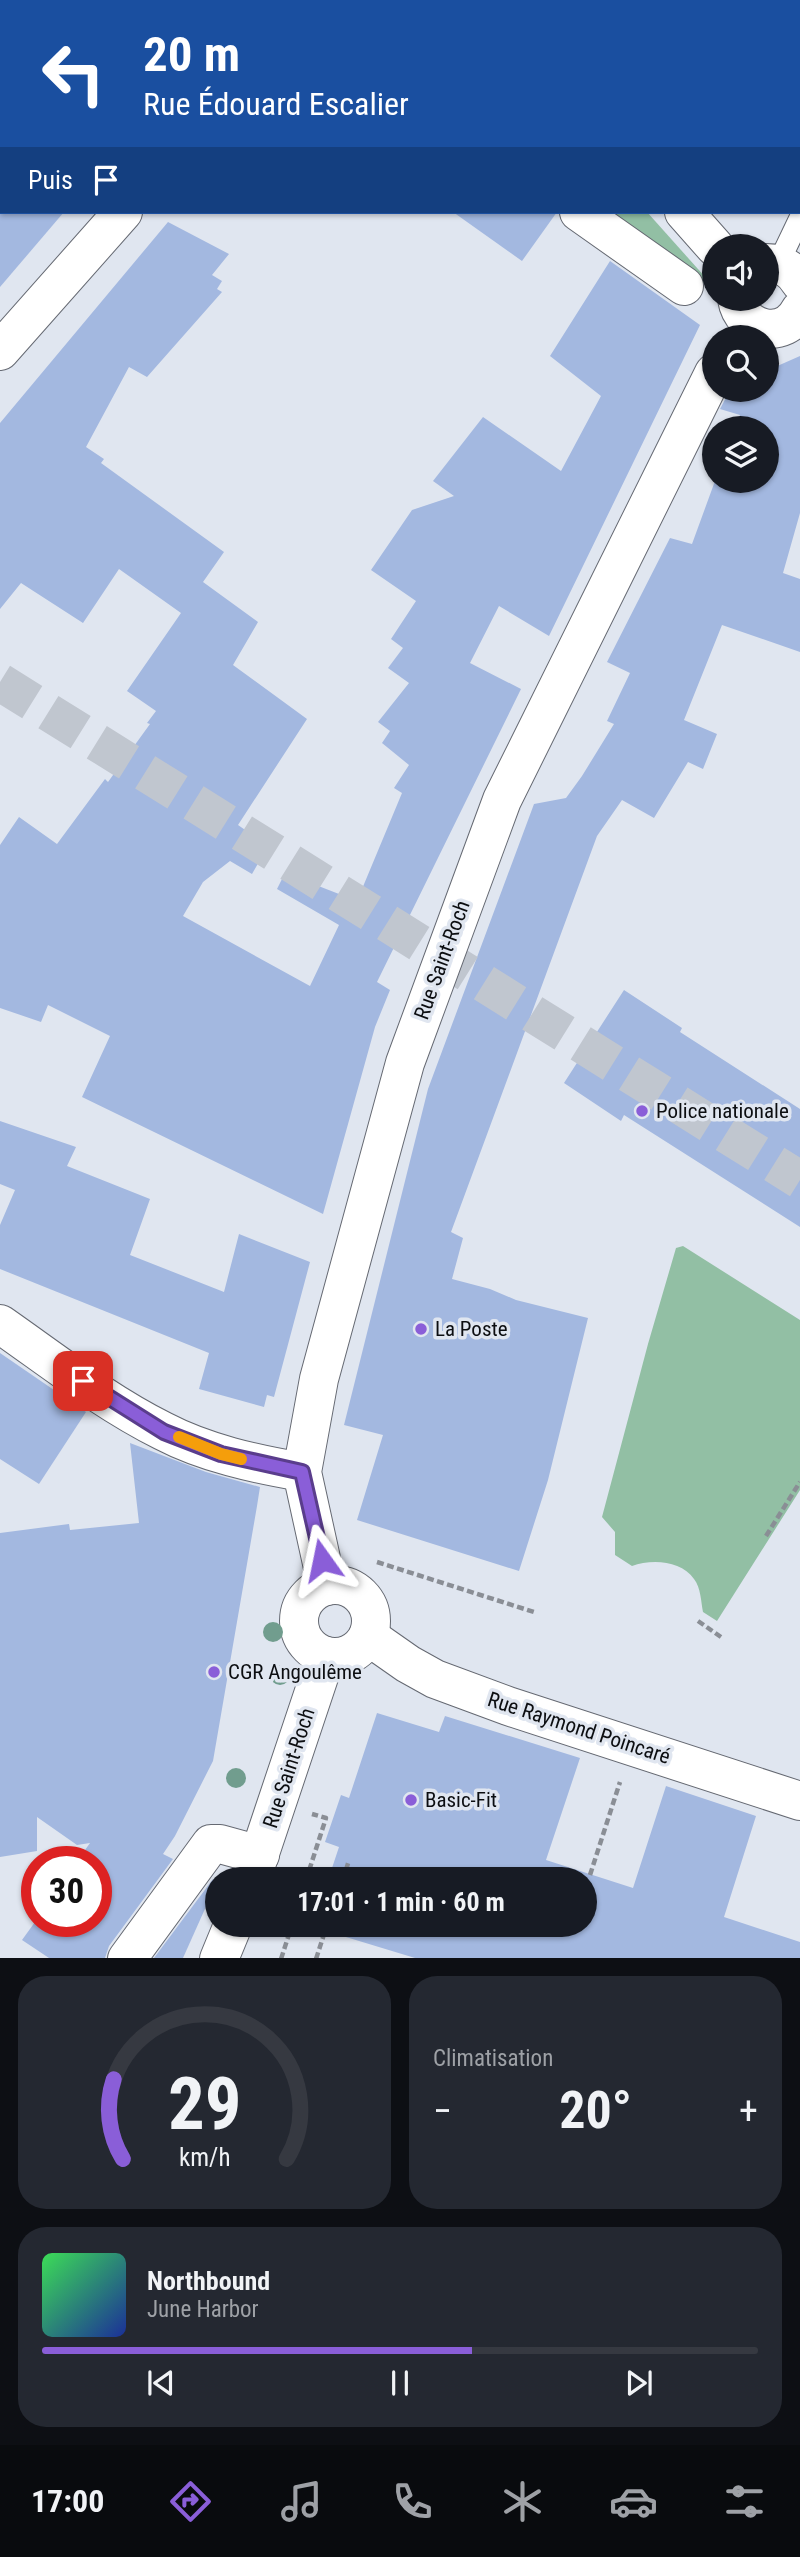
<!DOCTYPE html>
<html lang="fr">
<meta charset="utf-8">
<style>
:root{--surface:#171b24;--page:#242831;--text:#f1f3f6;--muted:#9ea1a6;--line:#363941;--accent:#8a5ed8}
body{margin:0;font-family:"Roboto Condensed",sans-serif;background:var(--page);color:var(--text);height:100vh;display:flex;flex-direction:column;font-size:26px;white-space:nowrap}
*{box-sizing:border-box;margin:0}
p{font-size:23px;color:var(--muted)}
.icon{flex:none;width:38px;height:38px;fill:none;stroke:currentColor;stroke-width:2;stroke-linecap:round;stroke-linejoin:round}
.map{position:relative;height:1958px;overflow:hidden}
.sheet{display:flex;flex-direction:column;gap:18px;padding:18px;background:#0d0f14;flex:1}
.sheet>*{flex:none}
.top-card{position:absolute;left:0px;top:0px;width:802px;height:214px;box-shadow:0 2px 5px #0004;background:#1a4fa0;color:#fff;overflow:hidden}
.tools{position:absolute;left:702px;top:234px;display:grid;gap:14px}
.tools a{display:grid;place-items:center;width:77px;height:77px;border-radius:50%;background:var(--surface);box-shadow:0 2px 5px #0004;font-size:35px}
.speed{position:absolute;left:21px;top:1846px;display:flex;gap:14px;font-size:35px;font-weight:700;text-align:center}
.speed>*{display:grid;place-content:center;width:91px;height:91px;border-radius:50%;background:var(--surface);box-shadow:0 2px 5px #0004;line-height:1}
.speed .limit{border:10px solid #d22;background:#fff;color:#111}
.pin{position:absolute;display:grid;place-items:center;width:60px;height:60px;color:#fff;margin:-30px;border-radius:14px;box-shadow:0 4px 10px #0006}
.me{position:absolute;width:77px;margin:-38px;rotate:348deg;stroke-linejoin:round;filter:drop-shadow(0 0 5px #0008)}
.turn{display:flex;align-items:center;gap:24px;height:147px;padding:0 28px;font-size:32px}
.turn .icon{width:91px;height:91px;stroke-width:2.5}
.turn b{display:block;font-size:49px;line-height:60px}
.then{display:flex;align-items:center;height:66px;padding:0 28px;background:#0003;gap:14px;font-size:26px}
.big{font-size:52px;font-weight:700;line-height:1.1}
.sheet .card{flex:1;display:flex;flex-direction:column;justify-content:center;gap:10px;min-width:0;padding:0 24px;border-radius:28px;background:var(--page)}
.sheet .dial{align-items:center;gap:0}
.dial svg{height:182px;overflow:visible;fill:none;stroke:var(--line);stroke-width:7;stroke-linecap:round;text-anchor:middle}
.dial text{fill:var(--text);stroke:none}
.song{display:flex;align-items:center;gap:21px}
.cover{width:84px;height:84px;border-radius:10px;background:linear-gradient(135deg,hsl(130 70% 55%),hsl(230 70% 35%))}
.played{height:7px;border-radius:4px;background:linear-gradient(90deg,var(--accent) 60%,var(--line) 60%)}
.keys{display:flex;justify-content:space-around;direction:ltr}
.heat{display:flex;justify-content:space-between;align-items:center;font-size:38px;direction:ltr}
.sheet .tiles{flex:1;display:grid;gap:18px;grid-template-columns:1fr 1fr}
.card:last-child{grid-column:span 2}
.trip{position:absolute;left:205px;top:1867px;width:392px;height:70px;border-radius:35px;background:var(--surface);box-shadow:0 2px 5px #0004;font-weight:700;line-height:70px;text-align:center}
.tab-bar{display:flex;height:112px;justify-content:space-around;align-items:center;background:#090b0e;color:var(--muted)}
.tab-bar .icon{width:49px;height:49px}
.tab-bar .active{color:var(--accent)}
.tab-bar b{font-size:32px;color:var(--text)}
.map>svg:first-child{display:block}
.green{fill:#92bfa4}
.building{fill:#a3b8e0}
.lines{fill:none;stroke-linecap:round;stroke-linejoin:round}
.secondary-tunnel{stroke:#c0c6cf;stroke-width:38;stroke-dasharray:38 19;stroke-linecap:butt}
.lane-casing{stroke:#656972;stroke-width:23}
.street-casing{stroke:#656972;stroke-width:40}
.secondary-casing{stroke:#656972;stroke-width:40}
.path{stroke:#8a8e95;stroke-width:4.5;stroke-dasharray:7 3.5;stroke-linecap:butt}
.lane{stroke:#fff;stroke-width:21}
.street{stroke:#fff;stroke-width:38}
.secondary{stroke:#fff;stroke-width:38}
.tree{fill:#719d8e}
.route-casing{stroke:#5a3d8c;stroke-width:18}
.route{stroke:#8a5ed8;stroke-width:12}
.slow{stroke:#f59e0b;stroke-width:12}
.poi-dot{fill:#8a5ed8;stroke:#e0e6f0;stroke-width:2.5}
.labels{text-anchor:middle;stroke-width:7;stroke-linejoin:round;paint-order:stroke}
.street-label{font-size:21px;fill:#0c0e11;stroke:#e0e6f0}
.poi-label{font-size:21px;fill:#0c0e11;stroke:#e0e6f0;text-anchor:start}
</style>
<div class="map">
<svg width="800" height="1959" viewBox="0 0 800 1959">
<rect width="100%" height="100%" fill="#e0e6f0"/>
<!-- green -->
<g class="green">
<polygon points="604,212 647,212 706,278 704,283"/>
<path d="M683,1246l117,74v170l-83,131 -14,-9c-2,-10 -2,-24 -9,-33 -13,-19 -43,-20 -62,-13l-17,-11v-23l-13,-15 46,-173 28,-96z"/>
</g>
<!-- building -->
<g class="building">
<polygon points="0,212 64,212 0,287"/>
<polygon points="453,212 557,212 522,261"/>
<polygon points="168,222 229,254 212,275 222,281 217,289 222,292 147,377 129,367 86,447 104,459 101,463 224,552 203,582 258,622 233,665 307,719 238,825 268,846 252,874 230,861 203,882 183,916 310,986 339,925 277,889 285,873 357,901 402,793 394,788 409,765 382,743 390,731 378,722 409,683 388,668 403,648 391,639 416,601 371,570 412,510 454,496 433,481 483,417 561,471 601,396 550,356 610,261 700,325 549,636 499,606 470,663 521,689 377,982 390,990 375,1027 323,1214 82,1097 110,1036 48,1005 41,1022 0,1008 0,845 19,817 57,844 105,779 108,782 150,724 147,723 156,711 127,691 181,613 119,569 83,623 21,583 0,609 0,423"/>
<polygon points="800,356 800,513 783,573 800,579 800,652 722,625 684,720 717,734 703,769 688,762 654,818 622,800 597,836 451,1232 463,1238 452,1279 490,1289 516,1300 588,1318 548,1480 519,1571 357,1520 383,1435 344,1425 428,1089 534,804 566,798 582,776 614,724 607,721 630,673 607,662 670,538 692,544 715,481 766,481 766,429 734,429 740,415 720,409 730,390 766,390 766,371"/>
<polygon points="624,990 682,1028 680,1032 800,1109 800,1227 624,1115 621,1121 564,1083"/>
<polygon points="0,1121 76,1147 67,1166 150,1199 130,1255 224,1292 239,1234 310,1262 274,1397 267,1395 264,1407 199,1389 209,1353 0,1269 0,1225 15,1190 0,1184"/>
<polygon points="0,1353 86,1412 39,1484 0,1459"/>
<polygon points="130,1443 206,1472 260,1487 257,1506 213,1761 175,1836 163,1854 173,1859 109,1946 105,1958 49,1958 22,1940 35,1922 96,1922 96,1858 85,1850 90,1843 77,1845 37,1817 37,1851 0,1857 0,1533 69,1524 70,1530 139,1523"/>
<polygon points="377,1713 439,1732 445,1716 580,1758 546,1860 633,1888 666,1786 756,1816 724,1917 800,1942 800,1958 415,1958 313,1927 313,1925 584,1925 584,1880 328,1880 339,1847 325,1842 341,1795 349,1798"/>
<polygon points="213,1879 217,1882 183,1958 154,1958"/>
</g>
<g class="lines">
<!-- secondary-tunnel -->
<polyline class="secondary-tunnel" points="0,682 800,1180"/>
<!-- lane casing -->
<g class="lane-casing">
<polyline id="lane" points="778,264 800,218"/>
</g>
<!-- street casing -->
<g class="street-casing">
<g id="street">
<polyline points="611,2 612,0"/>
<polyline points="579,212 684,286"/>
<polyline points="684,212 715,247"/>
<path d="M766,263c16,0 26,6 34,19"/>
<path d="M737,299c5,33 48,41 63,11"/>
<path d="M0,1324c53,37 105,78 163,107 42,22 92,33 139,41"/>
<circle cx="335" cy="1621" r="36"/>
<polyline points="327,1586 302,1472 319,1379 405,1063 502,800 714,373"/>
<polyline points="368,1636 408,1664 435,1679 508,1706 800,1801"/>
<polyline points="251,1880 326,1656"/>
<polyline points="127,1959 211,1844 220,1844 260,1855"/>
<polyline points="219,1959 233,1925"/>
</g>
</g>
<!-- secondary casing -->
<g class="secondary-casing">
<g id="secondary">
<polyline points="301,2 302,0"/>
<polyline points="0,351 123,212"/>
</g>
</g>
<!-- path -->
<g class="path">
<polyline points="766,1536 800,1482"/>
<polyline points="377,1562 534,1612"/>
<polyline points="698,1621 721,1637"/>
<polyline points="590,1875 620,1782"/>
<polyline points="306,1880 326,1818 312,1814"/>
<polyline points="343,1880 349,1860"/>
<polyline points="281,1959 292,1925"/>
<polyline points="316,1959 327,1925"/>
</g>
<!-- lane -->
<use href="#lane" class="lane"/>
<!-- street -->
<use href="#street" class="street"/>
<!-- secondary -->
<use href="#secondary" class="secondary"/>
</g>
<!-- trees -->
<g class="tree">
<circle cx="273" cy="1632" r="10"/>
<circle cx="280" cy="1675" r="10"/>
<circle cx="236" cy="1778" r="10"/>
</g>
<g class="lines">
<!-- route casing -->
<g class="route-casing">
<polyline id="route" points="83,1381 164,1432 221,1454 302,1472 322,1560"/>
</g>
<!-- route -->
<use href="#route" class="route"/>
<!-- slow -->
<polyline class="slow" points="179,1437 221,1454 241,1459"/>
</g>
<!-- markers -->
<g class="poi-dot">
<circle cx="642" cy="1111" r="7"/>
<circle cx="421" cy="1329" r="7"/>
<circle cx="214" cy="1672" r="7"/>
<circle cx="411" cy="1800" r="7"/>
</g>
<g class="labels">
<!-- street labels -->
<g class="street-label">
<text transform="translate(442 960) rotate(-70)" y="7">Rue Saint-Roch</text>
<text transform="translate(579 1728) rotate(18)" y="7">Rue Raymond Poincaré</text>
<text transform="translate(289 1768) rotate(-72)" y="7">Rue Saint-Roch</text>
</g>
<!-- poi labels -->
<g class="poi-label">
<text x="656" y="1118">Police nationale</text>
<text x="435" y="1336">La Poste</text>
<text x="228" y="1679">CGR Angoulême</text>
<text x="425" y="1807">Basic-Fit</text>
</g>
</g>
</svg>
<div class="tools">
<a><svg class="icon" aria-label="sound" viewBox="0 0 24 24"><path d="M4 9h4l5-4v14l-5-4H4zM17 9q2 3 0 6"/></svg></a>
<a><svg class="icon" aria-label="search" viewBox="0 0 24 24"><circle cx="10" cy="10" r="6"/><path d="M15 15l6 6"/></svg></a>
<a><svg class="icon" aria-label="layers" viewBox="0 0 24 24"><path d="M12 4l9 5-9 5-9-5zM3 14l9 5 9-5"/></svg></a>
</div>
<div class="speed"><div class="limit">30</div></div>
<div class="pin" style="left:83px;top:1381px;background:#d93025"><svg class="icon" aria-label="arrive" viewBox="0 0 24 24"><path d="M6 21V4h12l-3 4 3 4H6"/></svg></div>
<svg class="me" style="left:322px;top:1560px" viewBox="-20 -20 40 40"><path d="M0-17L14 15 0 8-14 15z" fill="#8a5ed8" stroke="#fff" stroke-width="4"/></svg>
<div class="trip">17:01 · 1 min · 60 m</div>
<div class="top-card">
<div class="turn"><svg class="icon" aria-label="left" viewBox="0 0 24 24"><path d="M17 20v-9H6M10 6l-5 5 5 5"/></svg><div><b>20 m</b>Rue Édouard Escalier</div></div>
<div class="then">Puis<svg class="icon" aria-label="arrive" viewBox="0 0 24 24"><path d="M6 21V4h12l-3 4 3 4H6"/></svg></div>
</div>
</div>
<section class="sheet">
<div class="tiles">
<div class="card dial"><svg viewBox="0 0 100 80">
<path d="M14 69A42 42 0 1 1 86 69"/>
<path d="M14 69A42 42 0 0 1 10 34" stroke="#8a5ed8"/>
<text x="50" y="56" font-size="32" font-weight="700">29</text>
<text x="50" y="72" font-size="11">km/h</text>
</svg></div>
<div class="card"><p>Climatisation</p>
<div class="heat"><a>−</a><b class="big">20°</b><a>+</a></div>
</div>
<div class="card">
<div class="song"><i class="cover"></i><div><b>Northbound</b><p>June Harbor</p></div></div>
<div class="played"></div>
<div class="keys"><svg class="icon" aria-label="previous" viewBox="0 0 24 24"><path d="M18 5L8 12l10 7zM5 5v14"/></svg><svg class="icon" aria-label="pause" viewBox="0 0 24 24"><path d="M8 5v14M16 5v14"/></svg><svg class="icon" aria-label="next" viewBox="0 0 24 24"><path d="M6 5l10 7-10 7zM19 5v14"/></svg></div>
</div>
</div>
</section>
<nav class="tab-bar">
<b>17:00</b>
<svg class="icon active" aria-label="directions" viewBox="0 0 24 24"><path d="M12 3l9 9-9 9-9-9zM9 14v-3h6M13 9l2 2-2 2"/></svg>
<svg class="icon" aria-label="music" viewBox="0 0 24 24"><path d="M9 18V5l10-2v13"/><circle cx="6" cy="18" r="3"/><circle cx="16" cy="16" r="3"/></svg>
<svg class="icon" aria-label="phone" viewBox="0 0 24 24"><path d="M5 4h4l2 5-3 2q2 4 5 5l2-3 5 2v4C11 20 4 13 5 4z"/></svg>
<svg class="icon" aria-label="climate" viewBox="0 0 24 24"><path d="M12 3v18M4 7l16 10M4 17L20 7"/></svg>
<svg class="icon" aria-label="car" viewBox="0 0 24 24"><path d="M5 17H2v-5l4-1 3-4h7l3 4 3 1v5h-3M9 17h6M6 11h13"/><circle cx="7" cy="17" r="2"/><circle cx="17" cy="17" r="2"/></svg>
<svg class="icon" aria-label="filters" viewBox="0 0 24 24"><path d="M4 7h16M4 17h16"/><circle cx="9" cy="7" r="2"/><circle cx="15" cy="17" r="2"/></svg>
</nav>
